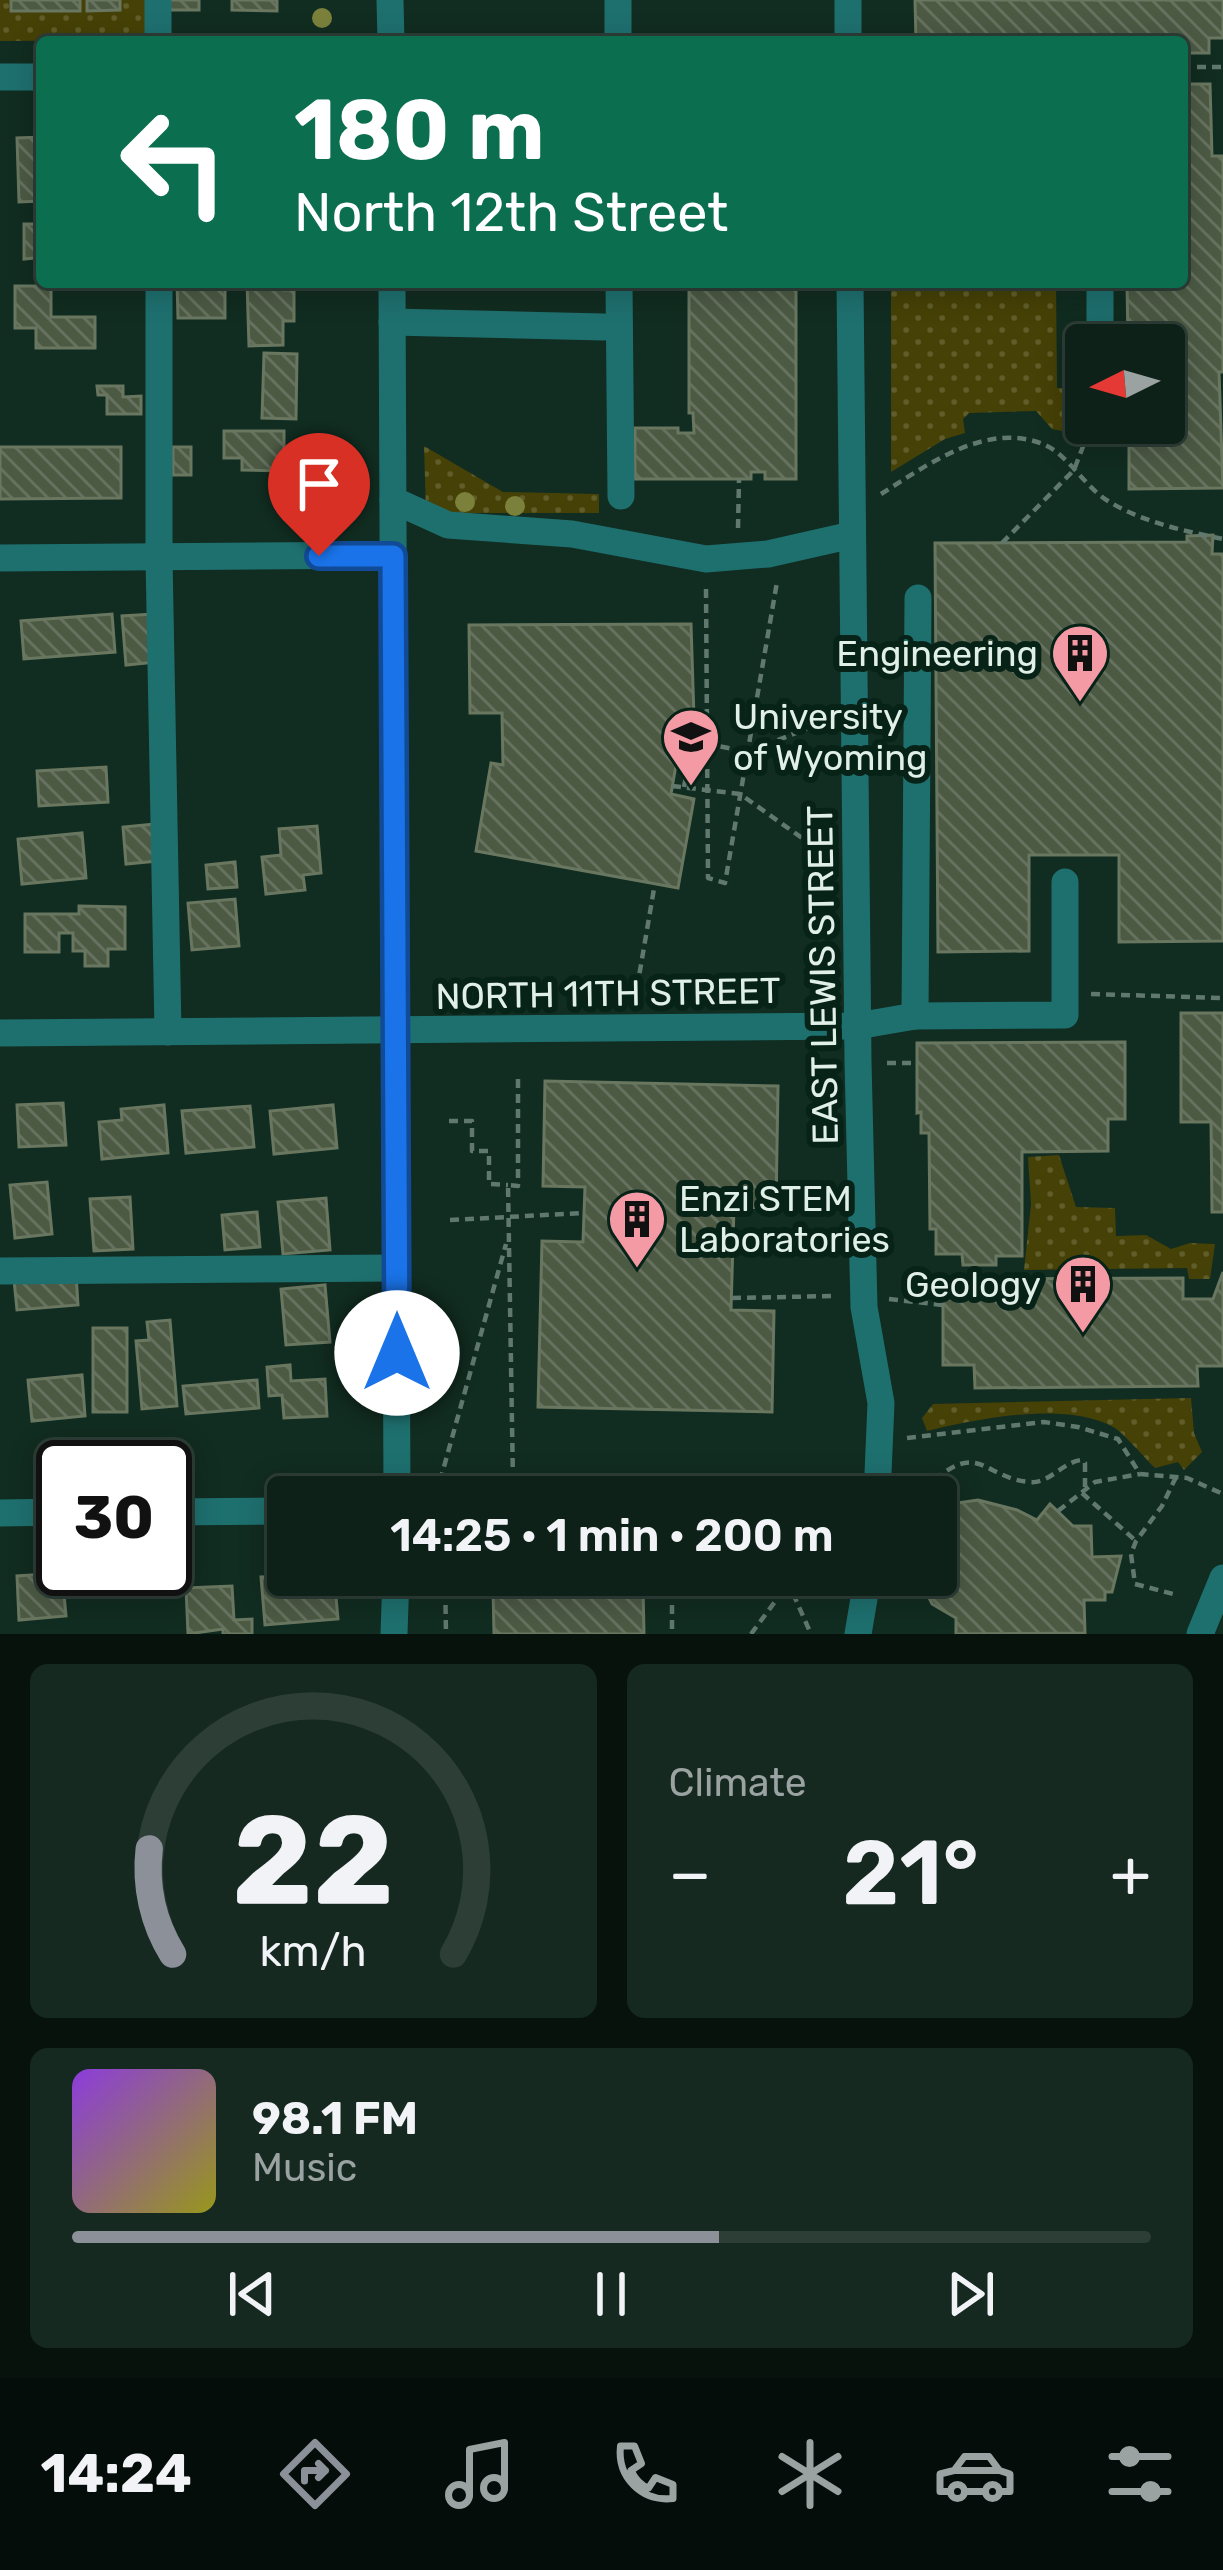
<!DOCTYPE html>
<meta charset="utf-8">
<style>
:root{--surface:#0d2118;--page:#162921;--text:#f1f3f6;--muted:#9aa3a2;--line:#2d3e37;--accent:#8c9099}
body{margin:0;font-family:Rubik,sans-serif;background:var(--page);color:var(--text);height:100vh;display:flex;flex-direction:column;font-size:45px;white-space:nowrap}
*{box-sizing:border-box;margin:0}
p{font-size:39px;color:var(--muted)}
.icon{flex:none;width:66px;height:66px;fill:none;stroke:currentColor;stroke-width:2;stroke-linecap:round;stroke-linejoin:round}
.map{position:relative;height:1634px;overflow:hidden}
.details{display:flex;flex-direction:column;gap:30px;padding:30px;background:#07120d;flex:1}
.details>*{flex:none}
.guide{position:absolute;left:36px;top:36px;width:1152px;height:252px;border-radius:12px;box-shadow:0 6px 30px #0003,0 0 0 3px var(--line);background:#0b6e4f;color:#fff;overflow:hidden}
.needle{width:78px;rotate:265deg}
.fabs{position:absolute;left:1065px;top:324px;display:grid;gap:24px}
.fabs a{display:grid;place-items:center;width:120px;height:120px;border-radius:12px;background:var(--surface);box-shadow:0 6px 30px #0003,0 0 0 3px var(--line);font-size:60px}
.speed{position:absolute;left:36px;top:1440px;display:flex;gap:24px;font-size:60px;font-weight:700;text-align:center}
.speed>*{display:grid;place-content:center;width:156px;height:156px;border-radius:50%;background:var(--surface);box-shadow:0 6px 30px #0003,0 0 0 3px var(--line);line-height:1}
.speed .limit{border:6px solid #111;border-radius:18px;background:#fff;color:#111}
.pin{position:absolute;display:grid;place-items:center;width:102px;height:102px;color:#fff;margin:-123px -51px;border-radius:50% 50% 50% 0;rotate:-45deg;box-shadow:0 0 12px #0007}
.pin .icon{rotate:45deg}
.me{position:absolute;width:132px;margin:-66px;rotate:0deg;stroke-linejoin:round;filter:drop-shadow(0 0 9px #0008)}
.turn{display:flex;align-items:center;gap:42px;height:252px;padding:0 60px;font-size:54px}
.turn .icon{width:156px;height:156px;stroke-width:2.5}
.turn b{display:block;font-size:84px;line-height:102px}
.big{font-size:90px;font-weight:600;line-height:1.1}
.details .tile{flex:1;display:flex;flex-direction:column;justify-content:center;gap:18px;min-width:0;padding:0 42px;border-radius:18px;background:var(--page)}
.details .dial{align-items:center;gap:0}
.dial svg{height:312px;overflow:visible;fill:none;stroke:var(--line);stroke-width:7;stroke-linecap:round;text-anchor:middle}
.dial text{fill:var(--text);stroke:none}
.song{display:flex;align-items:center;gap:36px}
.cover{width:144px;height:144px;border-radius:18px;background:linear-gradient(135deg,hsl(270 70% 55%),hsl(60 70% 35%))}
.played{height:12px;border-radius:6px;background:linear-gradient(90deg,var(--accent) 60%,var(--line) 60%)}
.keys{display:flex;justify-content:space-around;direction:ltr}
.heat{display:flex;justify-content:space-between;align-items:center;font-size:66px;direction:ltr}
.details .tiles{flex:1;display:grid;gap:30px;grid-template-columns:1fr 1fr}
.tile:last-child{grid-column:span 2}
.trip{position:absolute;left:267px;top:1476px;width:690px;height:120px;border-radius:12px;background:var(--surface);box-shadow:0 6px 30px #0003,0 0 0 3px var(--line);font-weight:600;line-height:120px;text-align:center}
.menu{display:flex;height:192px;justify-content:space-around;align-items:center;background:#050d0a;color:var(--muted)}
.menu .icon{width:84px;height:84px}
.menu .active{color:var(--accent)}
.menu b{font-size:54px;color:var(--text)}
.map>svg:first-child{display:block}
.grass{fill:url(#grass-dots)}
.building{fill:url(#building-back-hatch);stroke:#697760;stroke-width:3}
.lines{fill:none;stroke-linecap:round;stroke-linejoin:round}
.path{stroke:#61786e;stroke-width:4.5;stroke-dasharray:9 6;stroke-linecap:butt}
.minor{stroke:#1e706f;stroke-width:27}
.tree{fill:#7b803b}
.route-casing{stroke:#114b97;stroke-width:30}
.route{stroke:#1a73e8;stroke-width:21}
.labels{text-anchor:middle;stroke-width:12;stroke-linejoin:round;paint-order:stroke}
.poi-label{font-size:36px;fill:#e0f0e8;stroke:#072217;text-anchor:end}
.street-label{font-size:36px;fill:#e0f0e8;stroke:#072217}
</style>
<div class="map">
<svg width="1223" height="1634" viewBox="0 0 1223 1634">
<defs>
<pattern id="grass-dots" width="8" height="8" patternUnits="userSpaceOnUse" patternTransform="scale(3)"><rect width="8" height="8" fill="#464106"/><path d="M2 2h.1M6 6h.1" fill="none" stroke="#605d2a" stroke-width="1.8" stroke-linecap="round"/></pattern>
<pattern id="building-back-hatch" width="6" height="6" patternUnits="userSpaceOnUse" patternTransform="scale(3)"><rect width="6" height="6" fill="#4c5a44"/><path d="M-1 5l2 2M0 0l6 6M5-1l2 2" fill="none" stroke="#66725f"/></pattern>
</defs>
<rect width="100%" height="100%" fill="#112c20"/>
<!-- grass -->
<g class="grass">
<polygon points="0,0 148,0 147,40 0,41"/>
<polygon points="891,282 1056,282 1057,388 1083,390 1080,423 1068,432 1052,429 1036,411 969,413 963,419 965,433 945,439 891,472"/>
<polygon points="424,446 503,492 599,494 599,513 426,513"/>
<polygon points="1059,1155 1076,1207 1115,1208 1116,1236 1146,1235 1171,1249 1190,1243 1215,1244 1210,1279 1189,1279 1187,1268 1024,1270 1031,1204 1028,1157"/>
<path d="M1191,1398l3,35 8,19 -18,18 -6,-8 -23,6c-9,-9 -32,-35 -40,-40 -48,-28 -137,-9 -188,3l-5,-13 11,-14z"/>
</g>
<!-- building -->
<g class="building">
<rect x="11" y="0" width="69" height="11"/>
<polygon points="87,0 120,0 120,10 87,11"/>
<rect x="167" y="0" width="32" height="10"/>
<polygon points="232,0 277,0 277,11 232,10"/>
<polygon points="915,0 1223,0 1223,38 1209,38 1209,53 1182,53 1182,42 916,42"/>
<polygon points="1182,84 1210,84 1212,156 1223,156 1223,372 1219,372 1223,488 1129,489 1129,423 1164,423 1164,345 1128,345 1127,282 1182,282"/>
<polygon points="42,137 42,201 19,202 17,138"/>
<polygon points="24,224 42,224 42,266 35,266 35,258 24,259"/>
<polygon points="177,282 225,282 225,318 178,318"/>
<polygon points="247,282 284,282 284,290 294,290 294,321 283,321 283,345 249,346"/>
<polygon points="689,282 796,282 796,479 765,479 765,472 751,472 751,479 635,479 635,428 678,428 678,433 694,433 693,413 689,413"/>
<polygon points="15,286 51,286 51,317 95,317 95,348 36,348 36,328 15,328"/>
<polygon points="264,353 297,354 296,419 262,418"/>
<polygon points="97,386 123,386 123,397 141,396 141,414 107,414 107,395 98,395"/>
<polygon points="224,431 284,431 284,471 242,470 242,458 224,458"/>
<polygon points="0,447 121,447 121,498 0,499"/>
<rect x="173" y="447" width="18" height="28"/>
<polygon points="1213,535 1212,554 1223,554 1223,941 1119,942 1119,855 1029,855 1029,951 938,952 935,543 1187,542 1187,536"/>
<polygon points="112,614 115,652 24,659 21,621"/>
<polygon points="153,614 157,662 126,665 122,616"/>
<polygon points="691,624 694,718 684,718 671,794 694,799 678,888 476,851 491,763 503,765 502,713 470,713 469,625"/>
<polygon points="106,767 108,802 39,806 37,771"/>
<polygon points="156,824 159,861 126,864 123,827"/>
<polygon points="317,826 321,873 303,875 305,890 266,894 262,857 281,855 279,829"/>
<polygon points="82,833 86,878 22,884 18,839"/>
<polygon points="235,862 237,887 208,889 206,865"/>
<polygon points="235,899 239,946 192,950 188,903"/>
<polygon points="79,906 125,907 125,949 108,949 108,966 85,966 85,951 73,951 73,933 59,933 59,952 25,952 25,914 79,914"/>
<polygon points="1181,1013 1223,1013 1223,1212 1212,1212 1211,1122 1181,1122"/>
<polygon points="1125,1042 1125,1119 1108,1119 1108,1151 1022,1152 1022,1256 996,1256 996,1265 963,1265 962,1254 936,1254 936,1229 930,1229 929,1133 921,1133 921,1112 917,1113 917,1043"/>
<polygon points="545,1081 778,1086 776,1208 734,1207 731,1310 774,1311 772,1412 538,1407 542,1241 583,1242 584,1213 585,1187 543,1186"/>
<polygon points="63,1103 66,1145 19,1147 17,1105"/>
<polygon points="164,1105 168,1153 102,1159 99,1122 122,1120 121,1109"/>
<polygon points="333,1105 337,1148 274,1154 270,1111"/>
<polygon points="250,1106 254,1147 186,1153 182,1111"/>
<polygon points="47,1182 52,1234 15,1238 10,1185"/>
<polygon points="130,1197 133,1249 94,1251 90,1199"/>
<polygon points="326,1198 330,1250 283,1254 278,1202"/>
<polygon points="257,1212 260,1247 225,1250 222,1215"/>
<polygon points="1223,1272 1223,1366 1197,1366 1198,1386 975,1388 974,1365 943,1365 943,1299 971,1299 971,1279 1183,1278 1183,1299 1213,1299"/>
<polygon points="76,1274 78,1305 17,1310 14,1280"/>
<polygon points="325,1285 330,1342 286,1345 281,1289"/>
<polygon points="170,1320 177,1406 142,1409 136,1341 149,1340 147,1322"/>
<rect x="93" y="1328" width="34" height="84"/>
<polygon points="290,1365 291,1381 325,1379 327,1416 284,1418 282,1395 269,1396 267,1367"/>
<polygon points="82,1375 85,1416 32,1421 28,1380"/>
<polygon points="257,1380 259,1408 186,1414 183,1386"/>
<polygon points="978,1500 1017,1510 1037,1520 1050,1504 1073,1526 1091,1526 1092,1557 1121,1556 1112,1592 1105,1592 1105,1600 1084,1600 1085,1633 956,1634 956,1618 932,1604 921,1581 927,1581 927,1575 936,1575 936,1506"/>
<polygon points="62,1573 66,1616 19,1620 17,1576"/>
<polygon points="334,1575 338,1619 265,1625 261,1577"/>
<polygon points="232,1586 234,1620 252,1619 252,1634 223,1634 223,1629 188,1634 186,1588"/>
<polygon points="643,1586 644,1634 494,1634 493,1589"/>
</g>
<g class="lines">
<!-- path -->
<g class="path">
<polyline points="1182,67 1223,67"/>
<path d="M881,494c46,-29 107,-74 164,-49 24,11 40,42 63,56 34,21 76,30 115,38"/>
<polyline points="738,528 739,479"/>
<polyline points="1002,543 1074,470 1092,423"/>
<polyline points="706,589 708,878 725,883 777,582"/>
<polyline points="680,739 693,741"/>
<polyline points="672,786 740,794 826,855"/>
<polyline points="684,787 693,741 748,752 826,721"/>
<polyline points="637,988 655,883"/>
<polyline points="1091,994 1223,998"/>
<polyline points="887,1063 918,1063"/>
<polyline points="449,1121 472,1121 472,1151 489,1151 489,1184 508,1185"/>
<polyline points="450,1220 584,1213"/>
<polyline points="732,1298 835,1296"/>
<polyline points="889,1299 943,1305"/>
<polyline points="907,1438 1044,1422 1078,1427 1118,1439 1140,1474 1187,1478 1223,1494"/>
<polyline points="1176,1477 1162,1506 1136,1541 1131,1554 1135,1584 1177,1595"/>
<path d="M935,1480c44,-39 51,-1 95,2 19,2 33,-20 51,-22l4,3v27"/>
<polyline points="422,1481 706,1484 849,1479"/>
<polyline points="440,1481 506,1244"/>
<polyline points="513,1482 508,1185 518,1186 518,1073"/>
<polyline points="671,1484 671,1497"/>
<polyline points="1082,1493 1136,1541"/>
<polyline points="479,1497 500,1484"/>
<polyline points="551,1497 551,1482"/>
<polyline points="824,1497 832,1480"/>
<polyline points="1058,1511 1095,1482 1140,1474"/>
<polyline points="445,1575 446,1634"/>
<polyline points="672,1575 672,1634"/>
<polyline points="787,1580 811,1634"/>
<polyline points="551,1588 551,1575"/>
<polyline points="751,1634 780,1595 789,1575"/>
</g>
<!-- minor -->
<g class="minor">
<polyline points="158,0 158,42"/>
<polyline points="390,0 391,42"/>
<polyline points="618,0 618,42"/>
<polyline points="848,0 848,42"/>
<polyline points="0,77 42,77"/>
<polyline points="159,282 159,558 168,1032"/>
<polyline points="392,282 397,1497"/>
<polyline points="619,282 621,496"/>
<polyline points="850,282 858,1062 864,1307 881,1403 877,1497"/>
<polyline points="392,322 604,327"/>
<polyline points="1100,345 1100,282"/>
<polyline points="393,500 448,525 572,534 706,559 768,554 852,535"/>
<polyline points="0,558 393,555"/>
<polyline points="915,1016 918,598"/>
<polyline points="0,1033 857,1026 915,1016 1065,1015 1065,882"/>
<polyline points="0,1271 397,1268"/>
<polyline points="165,1512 288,1511"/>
<polyline points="0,1513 63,1512"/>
<polyline points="394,1634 396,1575"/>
<polyline points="858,1634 868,1575"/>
<polyline points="1200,1634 1223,1578"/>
</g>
</g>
<!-- trees -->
<g class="tree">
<circle cx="322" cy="18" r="10"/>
<circle cx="465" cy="502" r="10"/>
<circle cx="515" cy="506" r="10"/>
</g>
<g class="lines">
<!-- route casing -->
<g class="route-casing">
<polyline id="route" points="319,556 393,556 397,1353"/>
</g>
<!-- route -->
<use href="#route" class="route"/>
</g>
<!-- icons -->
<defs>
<g id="building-pin" transform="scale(3)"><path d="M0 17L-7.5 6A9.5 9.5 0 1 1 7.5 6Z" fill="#f49aa4" stroke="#072217"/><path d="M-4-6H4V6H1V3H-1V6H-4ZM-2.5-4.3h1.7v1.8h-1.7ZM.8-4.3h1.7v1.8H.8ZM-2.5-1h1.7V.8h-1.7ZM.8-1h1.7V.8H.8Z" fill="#111"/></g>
<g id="university-pin" transform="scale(3)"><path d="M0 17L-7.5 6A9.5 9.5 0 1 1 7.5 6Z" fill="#f49aa4" stroke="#072217"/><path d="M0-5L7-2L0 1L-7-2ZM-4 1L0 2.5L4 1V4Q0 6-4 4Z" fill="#111"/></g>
</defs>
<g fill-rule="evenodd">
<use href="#building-pin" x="1080" y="653"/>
<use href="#university-pin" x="691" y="737"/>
<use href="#building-pin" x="637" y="1219"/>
<use href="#building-pin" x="1083" y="1284"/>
</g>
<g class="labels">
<!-- poi labels -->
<g class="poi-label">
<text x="1038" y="666">Engineering</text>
<text x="733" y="729" text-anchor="start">University<tspan x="733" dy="41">of Wyoming</tspan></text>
<text x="679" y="1211" text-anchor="start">Enzi STEM<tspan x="679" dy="41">Laboratories</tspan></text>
<text x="1041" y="1297">Geology</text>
</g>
<!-- street labels -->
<g class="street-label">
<text transform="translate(822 975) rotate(-91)" y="13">EAST LEWIS STREET</text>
<text transform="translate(608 993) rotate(-1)" y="13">NORTH 11TH STREET</text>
</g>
</g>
</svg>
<div class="fabs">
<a><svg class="needle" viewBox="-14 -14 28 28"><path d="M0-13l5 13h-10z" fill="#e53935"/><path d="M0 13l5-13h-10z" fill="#9aa3a2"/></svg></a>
</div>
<div class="speed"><div class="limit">30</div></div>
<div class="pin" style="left:319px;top:556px;background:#d93025"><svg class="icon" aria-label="arrive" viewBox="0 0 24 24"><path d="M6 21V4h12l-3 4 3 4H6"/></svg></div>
<svg class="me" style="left:397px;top:1353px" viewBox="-20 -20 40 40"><circle r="19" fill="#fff"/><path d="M0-13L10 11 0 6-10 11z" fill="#1a73e8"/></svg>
<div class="trip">14:25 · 1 min · 200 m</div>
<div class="guide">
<div class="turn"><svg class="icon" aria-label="left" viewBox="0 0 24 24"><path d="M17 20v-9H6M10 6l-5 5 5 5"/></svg><div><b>180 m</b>North 12th Street</div></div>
</div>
</div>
<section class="details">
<div class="tiles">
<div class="tile dial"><svg viewBox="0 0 100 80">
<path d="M14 69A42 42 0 1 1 86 69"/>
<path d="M14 69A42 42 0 0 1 8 42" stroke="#8c9099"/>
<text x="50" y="56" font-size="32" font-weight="700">22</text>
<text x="50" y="72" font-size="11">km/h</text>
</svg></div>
<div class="tile"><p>Climate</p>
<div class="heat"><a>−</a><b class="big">21°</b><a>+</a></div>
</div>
<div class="tile">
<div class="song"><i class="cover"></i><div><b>98.1 FM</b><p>Music</p></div></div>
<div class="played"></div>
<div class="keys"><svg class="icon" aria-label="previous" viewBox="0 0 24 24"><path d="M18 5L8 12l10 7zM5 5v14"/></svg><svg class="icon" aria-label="pause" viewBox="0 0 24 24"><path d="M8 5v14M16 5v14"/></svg><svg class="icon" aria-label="next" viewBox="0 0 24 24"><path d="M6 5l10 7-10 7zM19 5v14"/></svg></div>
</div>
</div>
</section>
<nav class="menu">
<b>14:24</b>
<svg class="icon active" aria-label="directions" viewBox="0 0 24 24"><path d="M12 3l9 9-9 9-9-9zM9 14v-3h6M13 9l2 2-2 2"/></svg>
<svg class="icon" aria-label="music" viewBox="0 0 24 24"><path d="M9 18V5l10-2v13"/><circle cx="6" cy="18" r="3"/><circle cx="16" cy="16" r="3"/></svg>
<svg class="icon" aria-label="phone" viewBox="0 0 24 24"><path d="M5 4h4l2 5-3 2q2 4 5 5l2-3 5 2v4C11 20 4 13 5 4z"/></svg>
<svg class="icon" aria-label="climate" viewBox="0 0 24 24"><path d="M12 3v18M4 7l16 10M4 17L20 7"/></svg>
<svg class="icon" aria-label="car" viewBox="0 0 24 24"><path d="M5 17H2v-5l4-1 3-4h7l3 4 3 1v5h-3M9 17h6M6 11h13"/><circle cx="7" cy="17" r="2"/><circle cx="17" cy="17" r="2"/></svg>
<svg class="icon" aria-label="filters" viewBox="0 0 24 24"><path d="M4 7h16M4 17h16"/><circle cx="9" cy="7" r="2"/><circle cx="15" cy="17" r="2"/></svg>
</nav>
